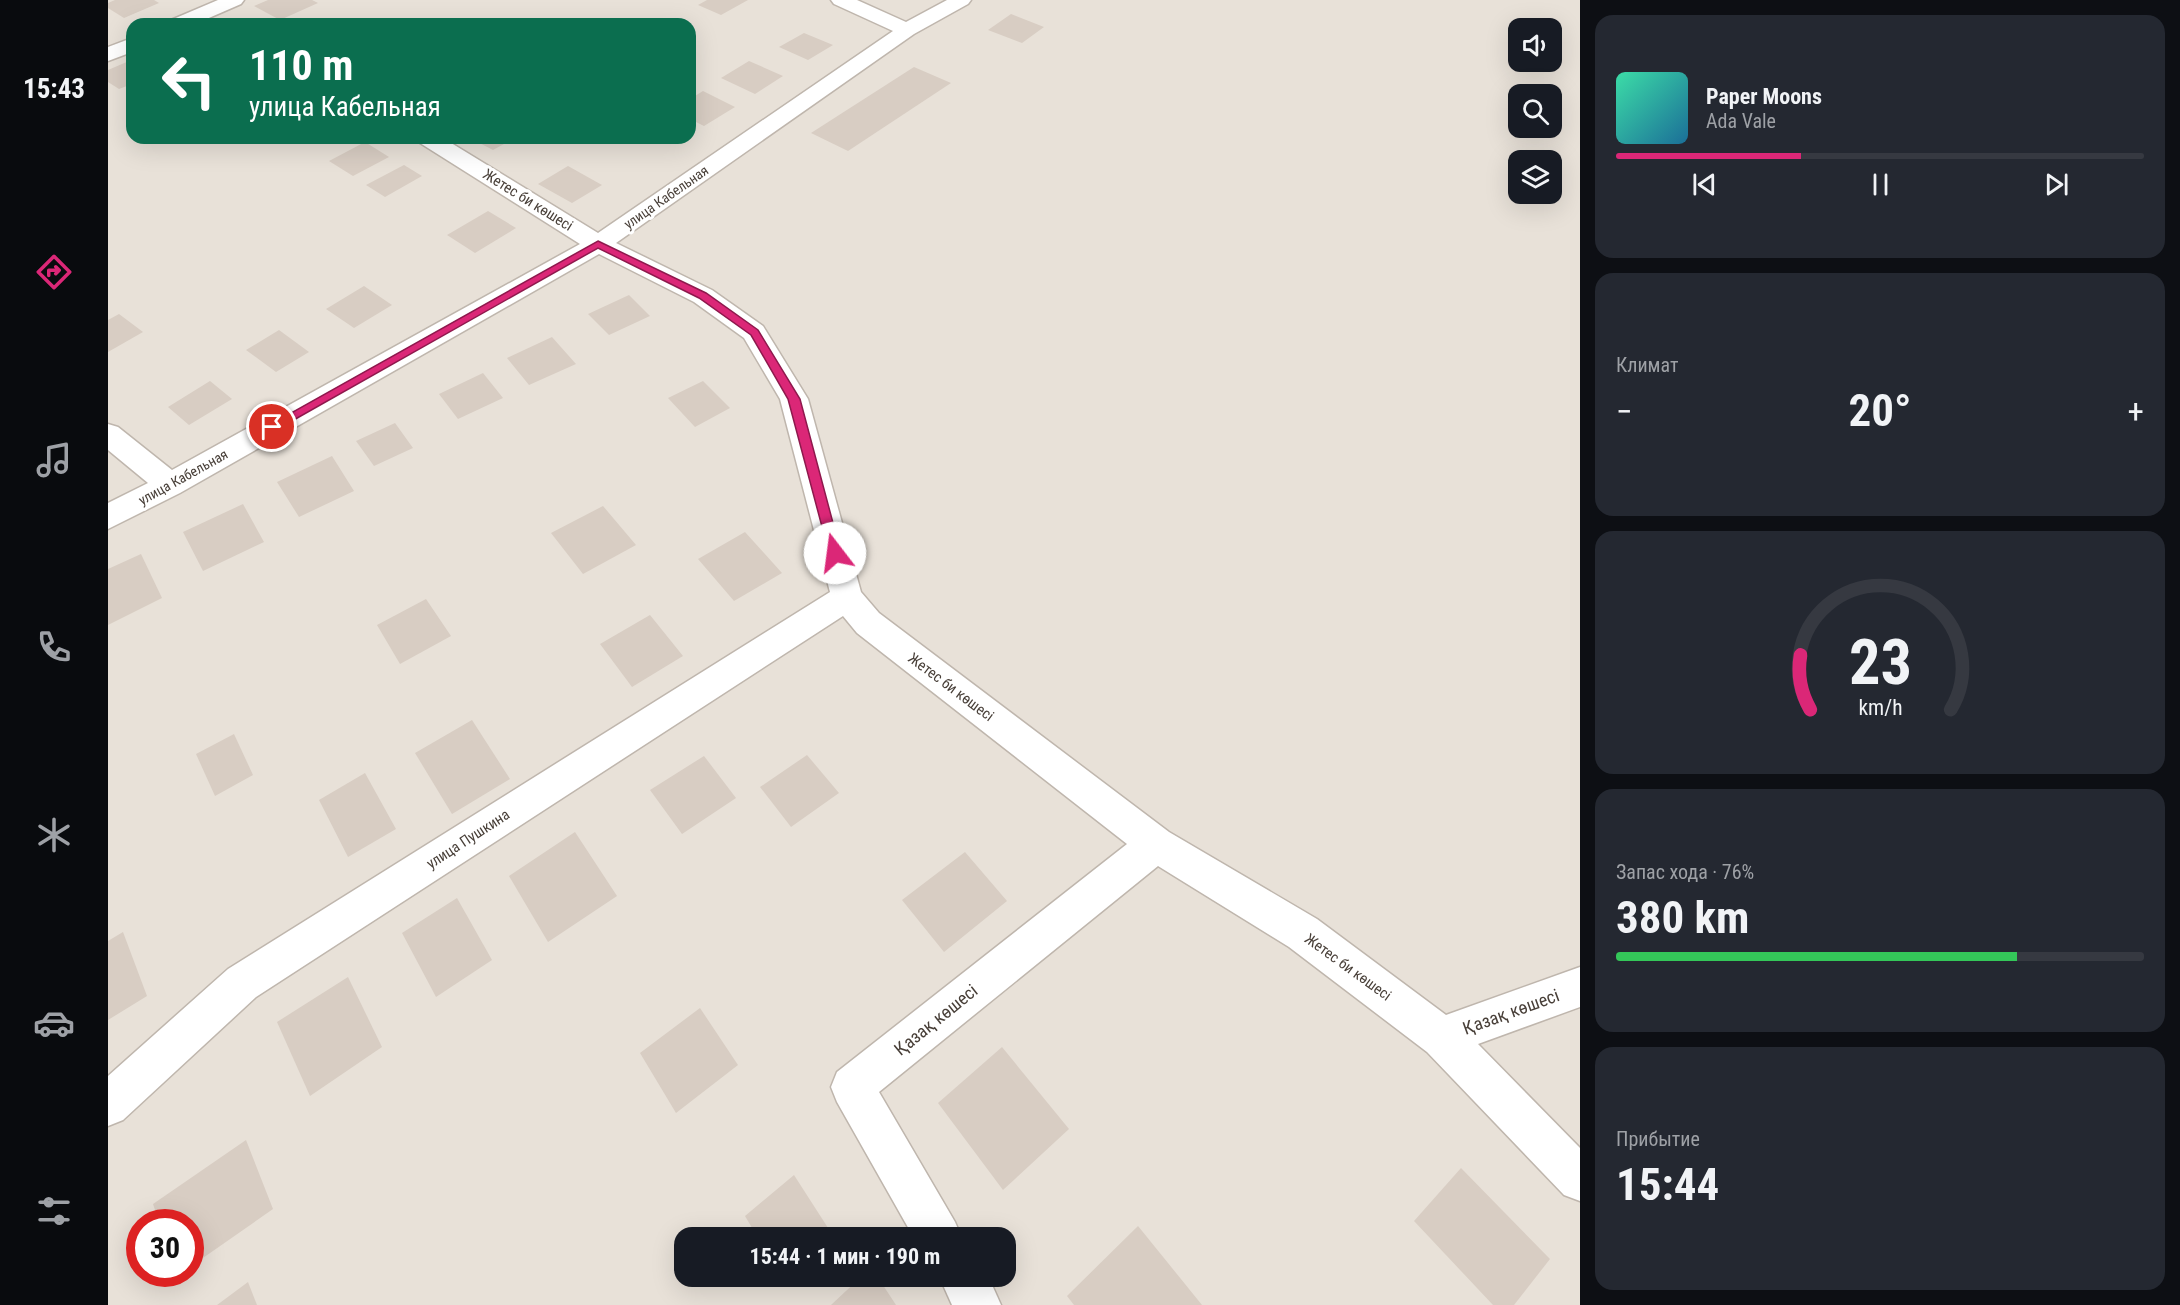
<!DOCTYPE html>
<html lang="ru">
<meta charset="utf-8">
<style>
:root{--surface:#171b24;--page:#242831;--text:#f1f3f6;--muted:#9ea1a6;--line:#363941;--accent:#db2777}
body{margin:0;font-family:"Roboto Condensed",sans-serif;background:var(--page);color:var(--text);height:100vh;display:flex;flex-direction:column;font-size:22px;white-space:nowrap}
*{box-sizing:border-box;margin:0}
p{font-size:20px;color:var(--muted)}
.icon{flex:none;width:33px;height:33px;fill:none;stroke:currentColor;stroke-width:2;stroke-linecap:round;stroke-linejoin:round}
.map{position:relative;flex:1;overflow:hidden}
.sheet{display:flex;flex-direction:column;gap:15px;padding:15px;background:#0d0f14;width:600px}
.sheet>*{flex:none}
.guide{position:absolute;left:18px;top:18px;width:570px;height:126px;border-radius:18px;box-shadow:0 6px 24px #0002;background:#0b6e4f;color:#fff;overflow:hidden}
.tools{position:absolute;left:1400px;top:18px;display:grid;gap:12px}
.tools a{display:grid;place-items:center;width:54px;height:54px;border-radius:12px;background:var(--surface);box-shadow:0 6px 24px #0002;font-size:30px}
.speed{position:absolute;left:18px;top:1209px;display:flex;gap:12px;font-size:30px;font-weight:700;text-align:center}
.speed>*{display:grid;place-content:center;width:78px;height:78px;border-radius:50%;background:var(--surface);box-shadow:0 6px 24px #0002;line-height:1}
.speed .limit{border:9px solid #d22;background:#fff;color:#111}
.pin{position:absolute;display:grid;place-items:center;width:51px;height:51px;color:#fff;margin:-26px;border:3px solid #fff;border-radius:50%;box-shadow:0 2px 6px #0007}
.me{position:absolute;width:66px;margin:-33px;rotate:345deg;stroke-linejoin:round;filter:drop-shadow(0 0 4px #0008)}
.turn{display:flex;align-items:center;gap:21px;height:126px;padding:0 24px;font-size:27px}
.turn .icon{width:78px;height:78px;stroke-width:2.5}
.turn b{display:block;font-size:42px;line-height:51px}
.big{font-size:45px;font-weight:700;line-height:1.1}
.sheet .tile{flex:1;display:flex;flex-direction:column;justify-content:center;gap:9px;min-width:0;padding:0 21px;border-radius:18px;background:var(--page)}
.sheet .dial{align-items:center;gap:0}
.dial svg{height:156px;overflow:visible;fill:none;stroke:var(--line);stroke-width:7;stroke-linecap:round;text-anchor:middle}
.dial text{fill:var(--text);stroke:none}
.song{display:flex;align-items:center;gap:18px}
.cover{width:72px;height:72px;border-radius:9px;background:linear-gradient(135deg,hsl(160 70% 55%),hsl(200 70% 35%))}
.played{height:6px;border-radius:3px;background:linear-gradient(90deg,var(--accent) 35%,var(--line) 35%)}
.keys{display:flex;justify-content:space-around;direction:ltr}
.heat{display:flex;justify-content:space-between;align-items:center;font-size:33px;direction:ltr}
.charge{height:9px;border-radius:4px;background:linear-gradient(90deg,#34c759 76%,var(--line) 0)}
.trip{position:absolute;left:566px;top:1227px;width:342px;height:60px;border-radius:18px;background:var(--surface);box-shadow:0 6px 24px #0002;font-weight:700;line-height:60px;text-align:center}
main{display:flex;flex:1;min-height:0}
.tab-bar{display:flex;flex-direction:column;width:108px;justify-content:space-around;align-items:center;background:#090b0e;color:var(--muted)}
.tab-bar .icon{width:42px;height:42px}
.tab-bar .current{color:var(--accent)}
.tab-bar b{font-size:27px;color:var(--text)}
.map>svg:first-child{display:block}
.residential{fill:#e8e1d8;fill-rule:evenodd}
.building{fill:#d8cdc3}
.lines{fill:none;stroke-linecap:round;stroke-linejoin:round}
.minor-casing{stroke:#bfb6ad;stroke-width:3}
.minor{fill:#fff;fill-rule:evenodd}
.route{fill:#db2777;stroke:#8e194d;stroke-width:1.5}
.labels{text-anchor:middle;stroke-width:6;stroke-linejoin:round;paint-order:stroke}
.far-street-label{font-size:14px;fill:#483f38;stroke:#fff}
.street-label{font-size:15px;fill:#483f38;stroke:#fff}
.near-street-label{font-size:18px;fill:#483f38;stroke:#fff}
</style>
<main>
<nav class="tab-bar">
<b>15:43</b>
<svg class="icon current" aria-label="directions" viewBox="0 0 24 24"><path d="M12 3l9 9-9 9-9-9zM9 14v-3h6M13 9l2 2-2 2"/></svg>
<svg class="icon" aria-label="music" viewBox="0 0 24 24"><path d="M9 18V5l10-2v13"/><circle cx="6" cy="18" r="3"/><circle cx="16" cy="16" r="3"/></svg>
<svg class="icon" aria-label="phone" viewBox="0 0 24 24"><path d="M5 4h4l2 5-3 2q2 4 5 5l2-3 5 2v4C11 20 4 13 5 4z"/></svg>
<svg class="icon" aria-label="climate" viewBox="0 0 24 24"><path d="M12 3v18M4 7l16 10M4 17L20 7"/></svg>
<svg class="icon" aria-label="car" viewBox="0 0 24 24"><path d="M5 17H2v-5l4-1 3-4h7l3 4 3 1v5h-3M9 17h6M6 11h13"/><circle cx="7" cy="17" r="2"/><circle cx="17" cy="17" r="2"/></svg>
<svg class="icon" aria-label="filters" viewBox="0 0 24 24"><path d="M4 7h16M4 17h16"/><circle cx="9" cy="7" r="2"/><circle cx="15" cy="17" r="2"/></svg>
</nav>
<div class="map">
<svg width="1472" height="1305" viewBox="0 0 1472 1305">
<rect width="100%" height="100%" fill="#f4efea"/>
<!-- residential -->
<path class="residential" d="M0,0h1472v1305h-1472zM24,24h558v114h-558zM1410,28h33v34h-33zM1410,94h33v34h-33zM1410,160h33v34h-33zM32,1222h50v52h-50zM576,1238h321v38h-321z"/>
<!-- building -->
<g class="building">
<polygon points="7,0 46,0 51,3 16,18 0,8 0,3"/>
<polygon points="160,0 204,0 210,3 172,20 146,6"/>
<polygon points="599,0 640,0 613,15 590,5"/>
<polygon points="903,14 936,27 914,43 880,30"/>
<polygon points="696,33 725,45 700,60 671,47"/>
<polygon points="21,61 24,63 24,84 11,89 0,82 0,70"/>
<polygon points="641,61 675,76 647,94 613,78"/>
<polygon points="806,67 843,83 740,151 703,133"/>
<polygon points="595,91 627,107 596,126 582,119 582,99"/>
<polygon points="362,138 407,138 385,150"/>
<polygon points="257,142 281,157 245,176 221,161"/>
<polygon points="296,165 314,176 277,197 258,185"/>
<polygon points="460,166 494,185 464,203 430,184"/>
<polygon points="380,211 408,228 367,253 339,235"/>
<polygon points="256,286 284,305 246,328 218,309"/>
<polygon points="521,295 542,316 501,335 480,314"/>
<polygon points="11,314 35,332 0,352 0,320"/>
<polygon points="171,330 201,352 168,372 138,350"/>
<polygon points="444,337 468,364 421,385 399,358"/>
<polygon points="375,373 395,398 350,419 331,394"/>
<polygon points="102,381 124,399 81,425 60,407"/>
<polygon points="595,381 622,408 587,427 560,398"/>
<polygon points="287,423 305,448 266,466 248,441"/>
<polygon points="224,456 246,491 191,517 169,482"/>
<polygon points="135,504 156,542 95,571 75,532"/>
<polygon points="495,506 528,545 475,574 443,533"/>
<polygon points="637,532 674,573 626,601 590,559"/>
<polygon points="33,554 54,598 0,625 0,569"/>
<polygon points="318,599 343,636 292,664 269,625"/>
<polygon points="542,615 575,656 524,687 492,644"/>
<polygon points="364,720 402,779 344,814 307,753"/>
<polygon points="126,734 145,775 107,796 88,754"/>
<polygon points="699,755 731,793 683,827 652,787"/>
<polygon points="596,756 628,798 574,834 542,790"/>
<polygon points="257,773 288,829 240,857 211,800"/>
<polygon points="467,832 509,896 440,942 401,876"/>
<polygon points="857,852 899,901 836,952 794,900"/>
<polygon points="349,898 384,960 328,997 294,933"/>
<polygon points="15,932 39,996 0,1020 0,941"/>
<polygon points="240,977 274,1047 202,1096 169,1022"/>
<polygon points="592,1008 630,1065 568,1113 532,1053"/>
<polygon points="894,1047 961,1129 895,1190 830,1103"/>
<polygon points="138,1140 165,1209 82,1267 82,1222 51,1222 45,1204"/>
<polygon points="1353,1168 1442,1259 1406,1305 1385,1305 1306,1221"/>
<polygon points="686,1175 722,1231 714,1238 650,1238 637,1216"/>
<polygon points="1030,1226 1094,1305 966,1305 959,1296"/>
<polygon points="754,1276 769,1276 788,1305 723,1305"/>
<polygon points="140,1282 149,1305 109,1305"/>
</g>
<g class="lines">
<!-- minor casing -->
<g class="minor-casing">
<g id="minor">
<polygon points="110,0 136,0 133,4 87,24 60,24 63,20"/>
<polygon points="723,0 749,0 798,22 839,0 863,0 860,4 806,34 508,243 604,290 655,326 700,399 753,592 771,613 1061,832 1209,919 1338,1015 1472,967 1472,1007 1370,1044 1472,1148 1472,1201 1456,1195 1319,1052 1181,947 1050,866 771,1092 847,1222 854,1238 806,1238 729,1102 723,1087 729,1072 1019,844 749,633 735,616 148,997 15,1120 0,1126 0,1076 120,969 722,592 672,399 636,338 586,302 491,254 72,493 0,529 0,503 40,483 0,450 0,424 10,427 64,470 472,244 312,143 309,138 335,138 490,233 785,31 726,4"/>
<polygon points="24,38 24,52 0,61 0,47"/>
<polygon points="831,1276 880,1276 893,1305 844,1305"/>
</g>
</g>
<!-- minor -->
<use href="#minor" class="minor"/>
</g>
<!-- route -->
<polygon class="route" points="490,241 598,293 650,330 692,399 733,553 731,557 727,558 721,553 680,399 643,335 591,298 490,248 168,430 164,432 158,427"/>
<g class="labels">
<!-- far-street labels -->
<g class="far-street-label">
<text transform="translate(558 197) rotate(-35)" y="5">улица Кабельная</text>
<text transform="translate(75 477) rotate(-29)" y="5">улица Кабельная</text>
</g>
<!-- street labels -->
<g class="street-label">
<text transform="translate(420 200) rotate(32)" y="5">Жетес би көшесі</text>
<text transform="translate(843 687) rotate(37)" y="5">Жетес би көшесі</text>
<text transform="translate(360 839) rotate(-33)" y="5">улица Пушкина</text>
<text transform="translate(1240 967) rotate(36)" y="5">Жетес би көшесі</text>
</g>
<!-- near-street labels -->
<g class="near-street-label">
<text transform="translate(1403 1012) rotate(-20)" y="6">Қазақ көшесі</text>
<text transform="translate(828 1020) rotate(-39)" y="6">Қазақ көшесі</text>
</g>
</g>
</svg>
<div class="tools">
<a><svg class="icon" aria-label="sound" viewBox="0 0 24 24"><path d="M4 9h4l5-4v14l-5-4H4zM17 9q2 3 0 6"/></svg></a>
<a><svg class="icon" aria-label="search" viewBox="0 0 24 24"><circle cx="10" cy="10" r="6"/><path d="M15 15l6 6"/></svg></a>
<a><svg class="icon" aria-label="layers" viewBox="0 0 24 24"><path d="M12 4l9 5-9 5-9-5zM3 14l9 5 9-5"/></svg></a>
</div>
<div class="speed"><div class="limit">30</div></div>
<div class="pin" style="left:164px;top:427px;background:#d93025"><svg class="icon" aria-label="arrive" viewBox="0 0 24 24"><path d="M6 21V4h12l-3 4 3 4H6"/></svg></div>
<svg class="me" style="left:727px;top:553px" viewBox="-20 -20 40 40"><circle r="19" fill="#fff"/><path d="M0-13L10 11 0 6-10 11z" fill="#db2777"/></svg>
<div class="trip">15:44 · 1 мин · 190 m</div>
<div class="guide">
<div class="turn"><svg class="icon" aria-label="left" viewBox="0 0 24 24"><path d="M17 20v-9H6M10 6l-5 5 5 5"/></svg><div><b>110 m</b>улица Кабельная</div></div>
</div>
</div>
<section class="sheet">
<div class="tile">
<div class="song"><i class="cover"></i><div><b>Paper Moons</b><p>Ada Vale</p></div></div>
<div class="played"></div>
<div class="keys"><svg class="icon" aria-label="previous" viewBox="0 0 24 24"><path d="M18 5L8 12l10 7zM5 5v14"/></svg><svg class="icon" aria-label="pause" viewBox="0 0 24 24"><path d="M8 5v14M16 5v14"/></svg><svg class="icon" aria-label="next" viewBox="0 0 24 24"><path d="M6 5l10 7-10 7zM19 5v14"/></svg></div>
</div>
<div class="tile"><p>Климат</p>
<div class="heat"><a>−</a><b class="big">20°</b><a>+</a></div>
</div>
<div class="tile dial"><svg viewBox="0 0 100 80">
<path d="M14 69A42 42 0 1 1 86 69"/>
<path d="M14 69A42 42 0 0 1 9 41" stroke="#db2777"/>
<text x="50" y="56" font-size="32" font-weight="700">23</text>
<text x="50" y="72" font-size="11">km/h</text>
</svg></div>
<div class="tile"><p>Запас хода · 76%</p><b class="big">380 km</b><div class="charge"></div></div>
<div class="tile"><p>Прибытие</p><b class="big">15:44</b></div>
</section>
</main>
